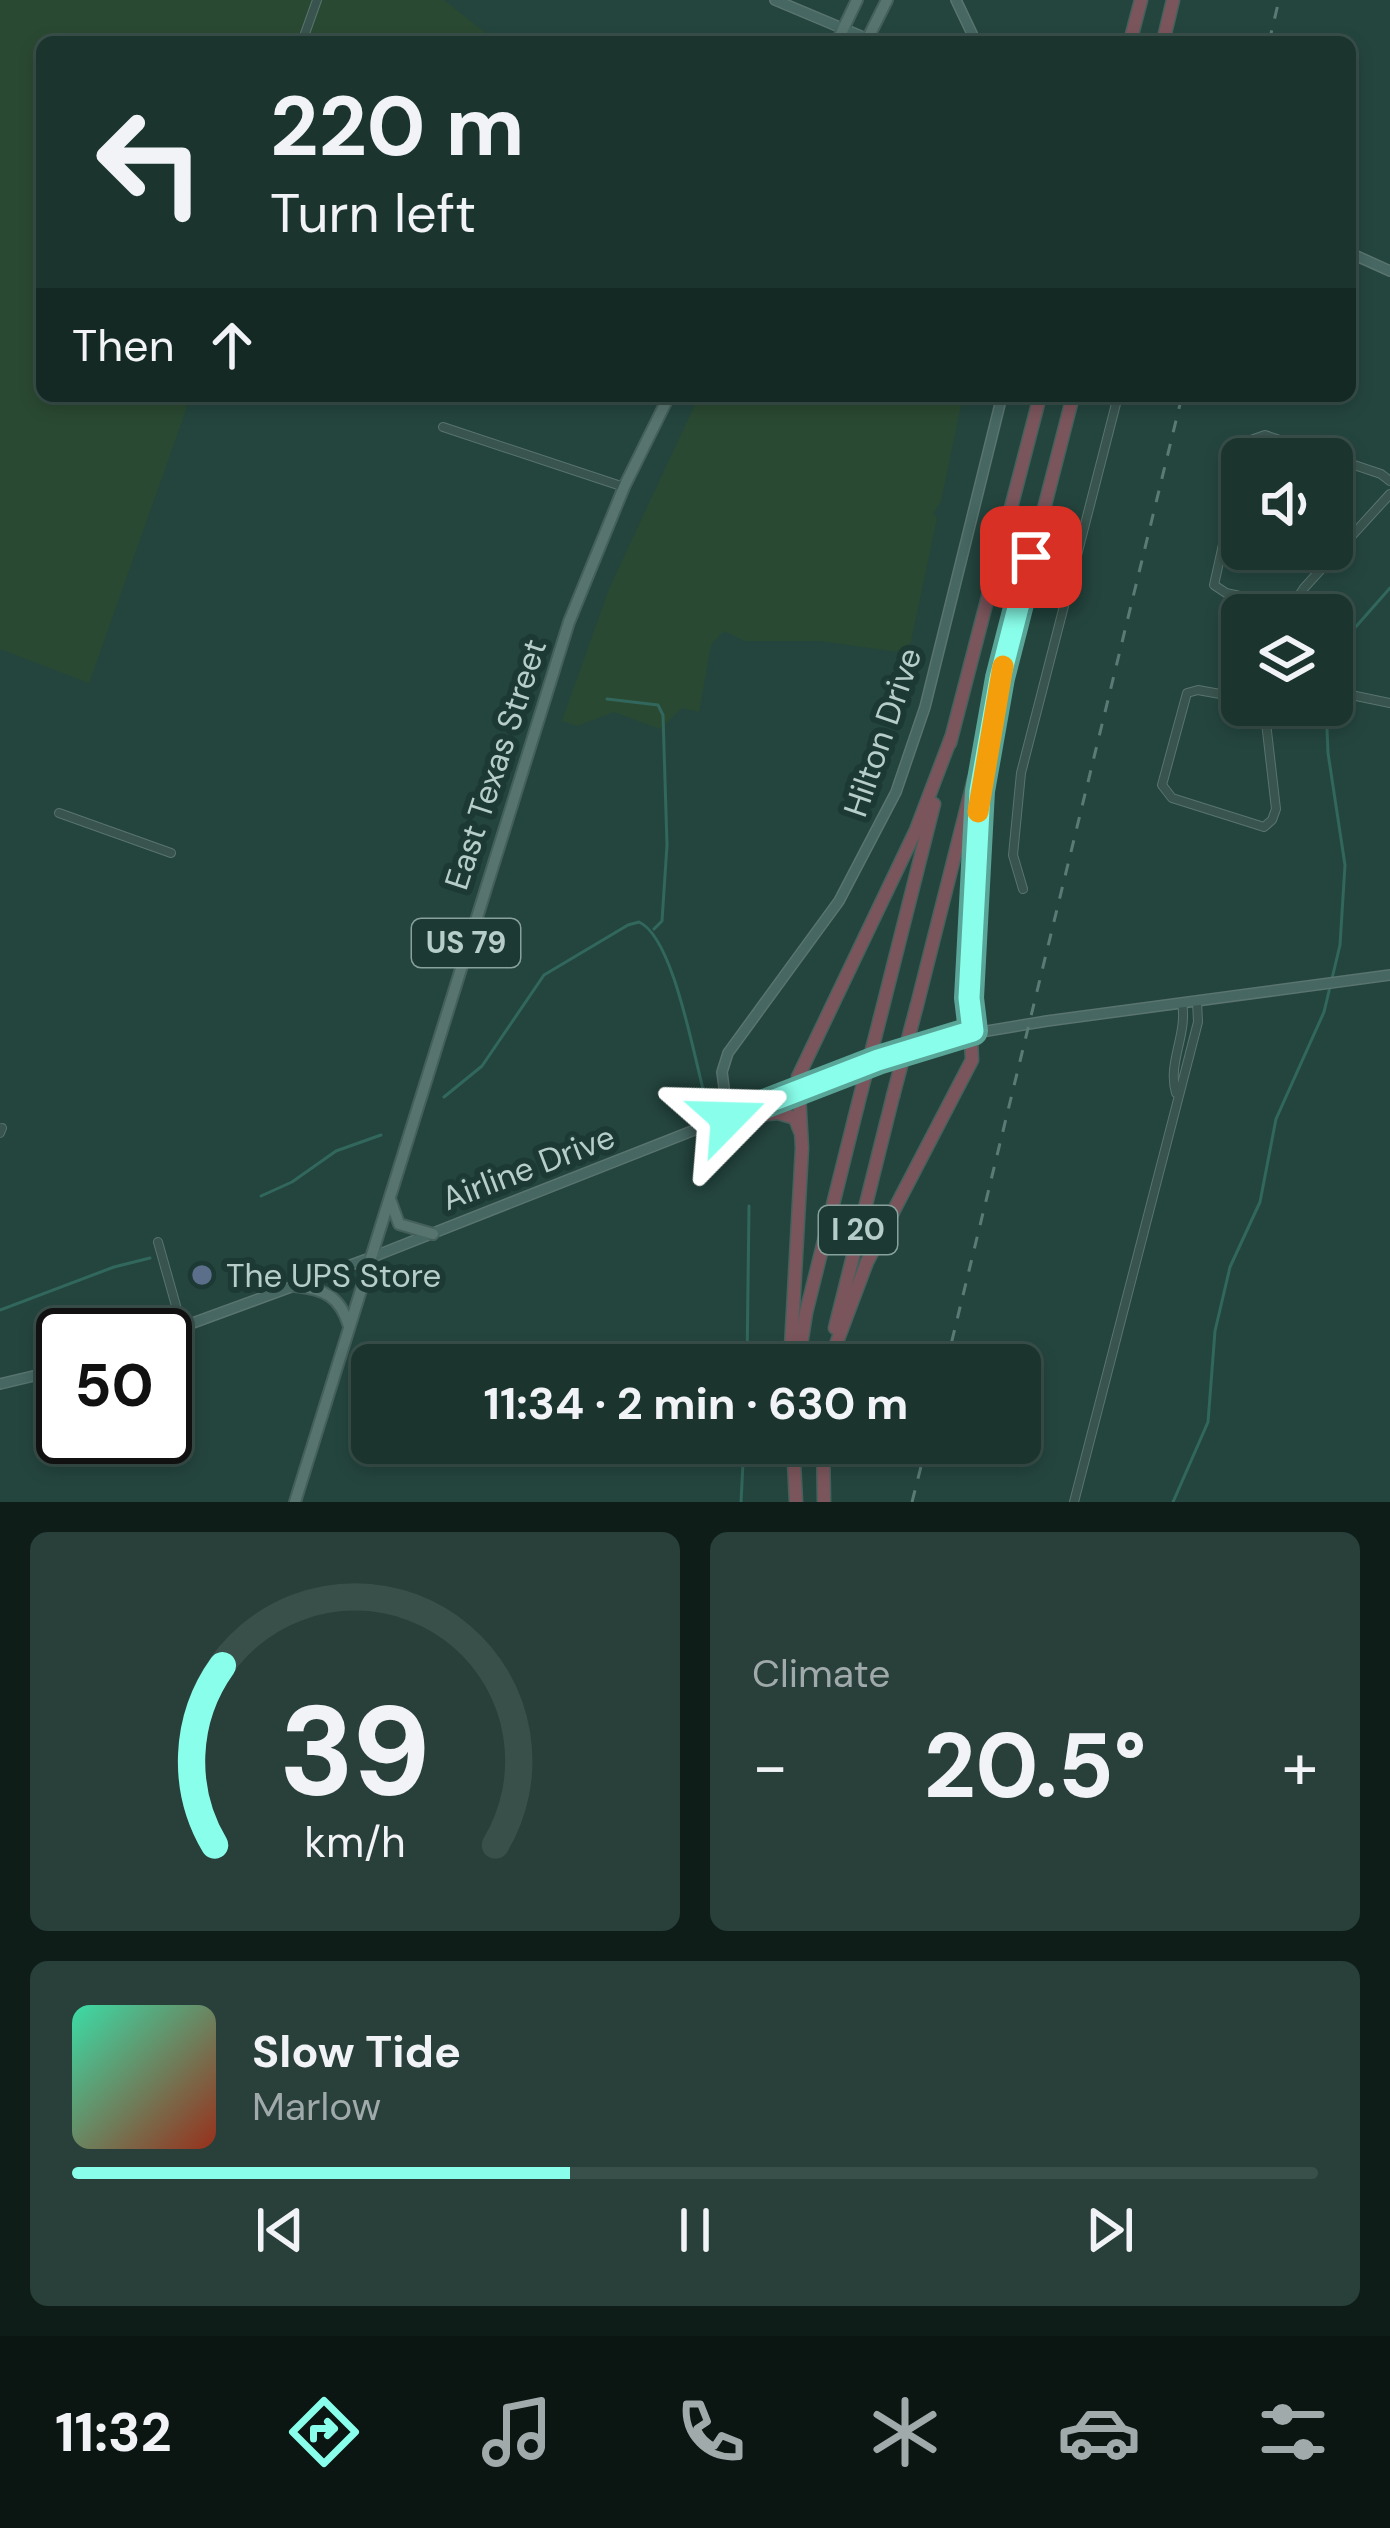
<!DOCTYPE html>
<meta charset="utf-8">
<style>
:root{--surface:#1b342e;--page:#283f3a;--text:#f1f3f6;--muted:#a0aaaa;--line:#394f4a;--accent:#89ffeb}
body{margin:0;font-family:"DM Sans",sans-serif;background:var(--page);color:var(--text);height:100vh;display:flex;flex-direction:column;font-size:45px;white-space:nowrap}
*{box-sizing:border-box;margin:0}
p{font-size:39px;color:var(--muted)}
.icon{flex:none;width:66px;height:66px;fill:none;stroke:currentColor;stroke-width:2;stroke-linecap:round;stroke-linejoin:round}
.map{position:relative;height:1502px;overflow:hidden}
.panel{display:flex;flex-direction:column;gap:30px;padding:30px;background:#0f1d19;flex:1}
.panel>*{flex:none}
.hud{position:absolute;left:36px;top:36px;width:1320px;height:366px;border-radius:18px;box-shadow:0 6px 18px #0003,0 0 0 3px var(--line);background:#1b342e;color:var(--text);overflow:hidden}
.tools{position:absolute;left:1221px;top:438px;display:grid;gap:24px}
.tools a{display:grid;place-items:center;width:132px;height:132px;border-radius:18px;background:var(--surface);box-shadow:0 6px 18px #0003,0 0 0 3px var(--line);font-size:60px}
.speed{position:absolute;left:36px;top:1308px;display:flex;gap:24px;font-size:60px;font-weight:700;text-align:center}
.speed>*{display:grid;place-content:center;width:156px;height:156px;border-radius:50%;background:var(--surface);box-shadow:0 6px 18px #0003,0 0 0 3px var(--line);line-height:1}
.speed .limit{border:6px solid #111;border-radius:18px;background:#fff;color:#111}
.pin{position:absolute;display:grid;place-items:center;width:102px;height:102px;color:#fff;margin:-51px;border-radius:24px;box-shadow:0 6px 18px #0006}
.me{position:absolute;width:132px;margin:-66px;rotate:68deg;stroke-linejoin:round;filter:drop-shadow(0 0 9px #0008)}
.turn{display:flex;align-items:center;gap:42px;height:252px;padding:0 36px;font-size:54px}
.turn .icon{width:156px;height:156px;stroke-width:2.5}
.turn b{display:block;font-size:84px;line-height:102px}
.then{display:flex;align-items:center;height:114px;padding:0 36px;background:#0003;gap:24px;font-size:45px}
.big{font-size:90px;font-weight:700;line-height:1.1}
.panel .widget{flex:1;display:flex;flex-direction:column;justify-content:center;gap:18px;min-width:0;padding:0 42px;border-radius:18px;background:var(--page)}
.panel .dial{align-items:center;gap:0}
.dial svg{height:312px;overflow:visible;fill:none;stroke:var(--line);stroke-width:7;stroke-linecap:round;text-anchor:middle}
.dial text{fill:var(--text);stroke:none}
.song{display:flex;align-items:center;gap:36px}
.cover{width:144px;height:144px;border-radius:18px;background:linear-gradient(135deg,hsl(160 70% 55%),hsl(10 70% 35%))}
.played{height:12px;border-radius:6px;background:linear-gradient(90deg,var(--accent) 40%,var(--line) 40%)}
.keys{display:flex;justify-content:space-around;direction:ltr}
.heat{display:flex;justify-content:space-between;align-items:center;font-size:66px;direction:ltr}
.panel .tiles{flex:1;display:grid;gap:30px;grid-template-columns:1fr 1fr}
.widget:last-child{grid-column:span 2}
.trip{position:absolute;left:351px;top:1344px;width:690px;height:120px;border-radius:18px;background:var(--surface);box-shadow:0 6px 18px #0003,0 0 0 3px var(--line);font-weight:700;line-height:120px;text-align:center}
.tab-bar{display:flex;height:192px;justify-content:space-around;align-items:center;background:#0b1512;color:var(--muted)}
.tab-bar .icon{width:84px;height:84px}
.tab-bar .current{color:var(--accent)}
.tab-bar b{font-size:54px;color:var(--text)}
.map>svg:first-child{display:block}
.green{fill:#2a4932}
.lines{fill:none;stroke-linecap:round;stroke-linejoin:round}
.stream{stroke:#31675c;stroke-width:3}
.street-casing{stroke:#5a746f;stroke-width:10}
.secondary-casing{stroke:#5a746f;stroke-width:12}
.primary-casing{stroke:#45605b;stroke-width:14}
.highway-casing{stroke:#46615c;stroke-width:15}
.street{stroke:#39544e;stroke-width:8}
.secondary{stroke:#466762;stroke-width:9}
.primary{stroke:#57746e;stroke-width:10}
.highway{stroke:#7b555c;stroke-width:12}
.rail{stroke:#5a7b75;stroke-width:3;stroke-dasharray:12 12;stroke-linecap:butt}
.highway-bridge-casing{stroke:#46615c;stroke-width:15;stroke-linecap:butt}
.highway-bridge{stroke:#7b555c;stroke-width:12}
.route-casing{stroke:#59a699;stroke-width:30}
.route{stroke:#89ffeb;stroke-width:21}
.slow{stroke:#f59e0b;stroke-width:21}
.service-dot{fill:#5c6f8a;stroke:#1d3934;stroke-width:4.5}
.labels{text-anchor:middle;stroke-width:12;stroke-linejoin:round;paint-order:stroke}
.shield{fill:#1d3934;stroke:#88a19c;stroke-width:3}
.shield-label{font-size:30px;font-weight:bold;fill:#b6cdc9}
.street-label{font-size:33px;fill:#b6cdc9;stroke:#1d3934}
.poi-label{font-size:33px;fill:#b6cdc9;stroke:#1d3934;text-anchor:start}
</style>
<div class="map">
<svg width="1390" height="1502" viewBox="0 0 1390 1502">
<rect width="100%" height="100%" fill="#24453e"/>
<!-- green -->
<g class="green">
<polygon points="0,0 444,0 497,42 42,42 42,396 191,396 89,683 0,649"/>
<polygon points="699,396 963,396 941,501 933,514 937,518 910,646 899,652 820,641 745,641 724,631 711,645 699,712 682,708 660,729 614,712 577,726 562,721 609,589"/>
</g>
<g class="lines">
<!-- stream -->
<g class="stream">
<polyline points="1332,672 1353,630 1390,588"/>
<polyline points="607,699 658,705 663,715 667,845 662,921 654,929"/>
<path d="M444,1097l38,-31 62,-91 84,-50 11,-3c36,16 56,143 68,182"/>
<polyline points="261,1196 292,1182 336,1151 381,1135"/>
<polyline points="0,1310 114,1267 150,1258"/>
<polyline points="747,1365 749,1206"/>
<polyline points="741,1502 744,1443"/>
<polyline points="1173,1502 1208,1422 1215,1331 1230,1267 1260,1202 1276,1119 1324,1012 1340,945 1345,865 1328,753 1326,705"/>
</g>
<!-- street casing -->
<g class="street-casing">
<g id="street">
<polyline points="302,42 317,0"/>
<polyline points="443,427 624,487"/>
<polyline points="1242,459 1214,585 1226,593 1291,607"/>
<polyline points="1242,459 1248,441 1265,435 1381,474 1390,481"/>
<polyline points="1286,615 1304,588 1390,494"/>
<polyline points="1332,691 1390,703"/>
<polyline points="1242,698 1198,690 1187,693 1162,785 1172,798 1264,827 1272,820 1276,809 1264,705"/>
<polyline points="59,813 171,853"/>
<polyline points="1023,889 1013,855 1021,773 1118,396"/>
<path d="M1176,1093c-9,-30 12,-59 6,-90"/>
<polyline points="0,1133 2,1128"/>
<polyline points="158,1242 182,1327"/>
<polyline points="1074,1502 1198,1022 1197,1001"/>
</g>
</g>
<!-- secondary casing -->
<g class="secondary-casing">
<g id="secondary">
<polyline points="775,0 875,42"/>
<polyline points="956,0 976,42"/>
<polyline points="1350,253 1390,271"/>
<polyline points="728,1118 722,1072 728,1053 839,901 896,792 925,707 1002,396"/>
<polyline points="160,1335 370,1258 801,1088 945,1038 1047,1021 1390,975"/>
<polyline points="0,1384 63,1369"/>
</g>
</g>
<!-- primary casing -->
<g class="primary-casing">
<g id="primary">
<polyline points="837,42 857,0"/>
<polyline points="866,42 887,0"/>
<polyline points="390,1199 399,1224 433,1234"/>
<path d="M295,1286c29,3 45,10 54,40"/>
<polyline points="295,1502 569,622 624,487 669,396"/>
</g>
</g>
<!-- highway casing -->
<g class="highway-casing">
<g id="highway">
<polyline points="1130,42 1141,0"/>
<polyline points="1163,42 1173,0"/>
<polyline points="999,684 1073,396"/>
<polyline points="950,743 1040,396"/>
<polyline points="917,1005 974,779"/>
<polyline points="880,1018 934,804"/>
<polyline points="728,1118 778,1113 795,1118 800,1131"/>
<polyline points="835,1328 893,1096"/>
<polyline points="829,1363 867,1262 972,1060 969,998 980,791 1000,678"/>
<polyline points="798,1364 806,1313 857,1108"/>
<polyline points="790,1365 802,1148 798,1077 916,830 951,738"/>
<polyline points="793,1443 796,1502"/>
<polyline points="823,1443 824,1502"/>
</g>
</g>
<!-- street -->
<use href="#street" class="street"/>
<!-- secondary -->
<use href="#secondary" class="secondary"/>
<!-- primary -->
<use href="#primary" class="primary"/>
<!-- highway -->
<use href="#highway" class="highway"/>
<!-- rail -->
<g class="rail">
<polyline points="1269,42 1279,0"/>
<polyline points="946,1365 1182,396"/>
<polyline points="912,1502 927,1443"/>
</g>
<!-- highway-bridge casing -->
<g class="highway-bridge-casing">
<g id="highway-bridge">
<polyline points="893,1096 917,1005"/>
<polyline points="857,1108 880,1018"/>
</g>
</g>
<!-- highway-bridge -->
<use href="#highway-bridge" class="highway-bridge"/>
</g>
<g class="lines">
<!-- route casing -->
<g class="route-casing">
<polyline id="route" points="728,1118 878,1060 973,1031 969,998 980,791 1000,678 1031,557"/>
</g>
<!-- route -->
<use href="#route" class="route"/>
<!-- slow -->
<polyline class="slow" points="978,812 1003,666"/>
</g>
<!-- markers -->
<circle class="service-dot" cx="202" cy="1275" r="12"/>
<g class="labels">
<!-- shield labels -->
<g class="shield">
<rect x="412" y="919" width="108" height="48" rx="9"/>
<rect x="819" y="1206" width="78" height="48" rx="9"/>
</g>
<g class="shield-label">
<text x="466" y="953">US 79</text>
<text x="858" y="1240">I 20</text>
</g>
<!-- street labels -->
<g class="street-label">
<text transform="translate(882 732) rotate(-71)" y="12">Hilton Drive</text>
<text transform="translate(495 764) rotate(-72)" y="12">East Texas Street</text>
<text transform="translate(528 1167) rotate(-21)" y="12">Airline Drive</text>
</g>
<!-- poi labels -->
<g class="poi-label">
<text x="226" y="1287">The UPS Store</text>
</g>
</g>
</svg>
<div class="tools">
<a><svg class="icon" aria-label="sound" viewBox="0 0 24 24"><path d="M4 9h4l5-4v14l-5-4H4zM17 9q2 3 0 6"/></svg></a>
<a><svg class="icon" aria-label="layers" viewBox="0 0 24 24"><path d="M12 4l9 5-9 5-9-5zM3 14l9 5 9-5"/></svg></a>
</div>
<div class="speed"><div class="limit">50</div></div>
<div class="pin" style="left:1031px;top:557px;background:#d93025"><svg class="icon" aria-label="arrive" viewBox="0 0 24 24"><path d="M6 21V4h12l-3 4 3 4H6"/></svg></div>
<svg class="me" style="left:728px;top:1118px" viewBox="-20 -20 40 40"><path d="M0-17L14 15 0 8-14 15z" fill="#89ffeb" stroke="#fff" stroke-width="4"/></svg>
<div class="trip">11:34 · 2 min · 630 m</div>
<div class="hud">
<div class="turn"><svg class="icon" aria-label="left" viewBox="0 0 24 24"><path d="M17 20v-9H6M10 6l-5 5 5 5"/></svg><div><b>220 m</b>Turn left</div></div>
<div class="then">Then<svg class="icon" aria-label="ahead" viewBox="0 0 24 24"><path d="M12 20V5M6 11l6-6 6 6"/></svg></div>
</div>
</div>
<section class="panel">
<div class="tiles">
<div class="widget dial"><svg viewBox="0 0 100 80">
<path d="M14 69A42 42 0 1 1 86 69"/>
<path d="M14 69A42 42 0 0 1 16 23" stroke="#89ffeb"/>
<text x="50" y="56" font-size="32" font-weight="700">39</text>
<text x="50" y="72" font-size="11">km/h</text>
</svg></div>
<div class="widget"><p>Climate</p>
<div class="heat"><a>−</a><b class="big">20.5°</b><a>+</a></div>
</div>
<div class="widget">
<div class="song"><i class="cover"></i><div><b>Slow Tide</b><p>Marlow</p></div></div>
<div class="played"></div>
<div class="keys"><svg class="icon" aria-label="previous" viewBox="0 0 24 24"><path d="M18 5L8 12l10 7zM5 5v14"/></svg><svg class="icon" aria-label="pause" viewBox="0 0 24 24"><path d="M8 5v14M16 5v14"/></svg><svg class="icon" aria-label="next" viewBox="0 0 24 24"><path d="M6 5l10 7-10 7zM19 5v14"/></svg></div>
</div>
</div>
</section>
<nav class="tab-bar">
<b>11:32</b>
<svg class="icon current" aria-label="directions" viewBox="0 0 24 24"><path d="M12 3l9 9-9 9-9-9zM9 14v-3h6M13 9l2 2-2 2"/></svg>
<svg class="icon" aria-label="music" viewBox="0 0 24 24"><path d="M9 18V5l10-2v13"/><circle cx="6" cy="18" r="3"/><circle cx="16" cy="16" r="3"/></svg>
<svg class="icon" aria-label="phone" viewBox="0 0 24 24"><path d="M5 4h4l2 5-3 2q2 4 5 5l2-3 5 2v4C11 20 4 13 5 4z"/></svg>
<svg class="icon" aria-label="climate" viewBox="0 0 24 24"><path d="M12 3v18M4 7l16 10M4 17L20 7"/></svg>
<svg class="icon" aria-label="car" viewBox="0 0 24 24"><path d="M5 17H2v-5l4-1 3-4h7l3 4 3 1v5h-3M9 17h6M6 11h13"/><circle cx="7" cy="17" r="2"/><circle cx="17" cy="17" r="2"/></svg>
<svg class="icon" aria-label="filters" viewBox="0 0 24 24"><path d="M4 7h16M4 17h16"/><circle cx="9" cy="7" r="2"/><circle cx="15" cy="17" r="2"/></svg>
</nav>
